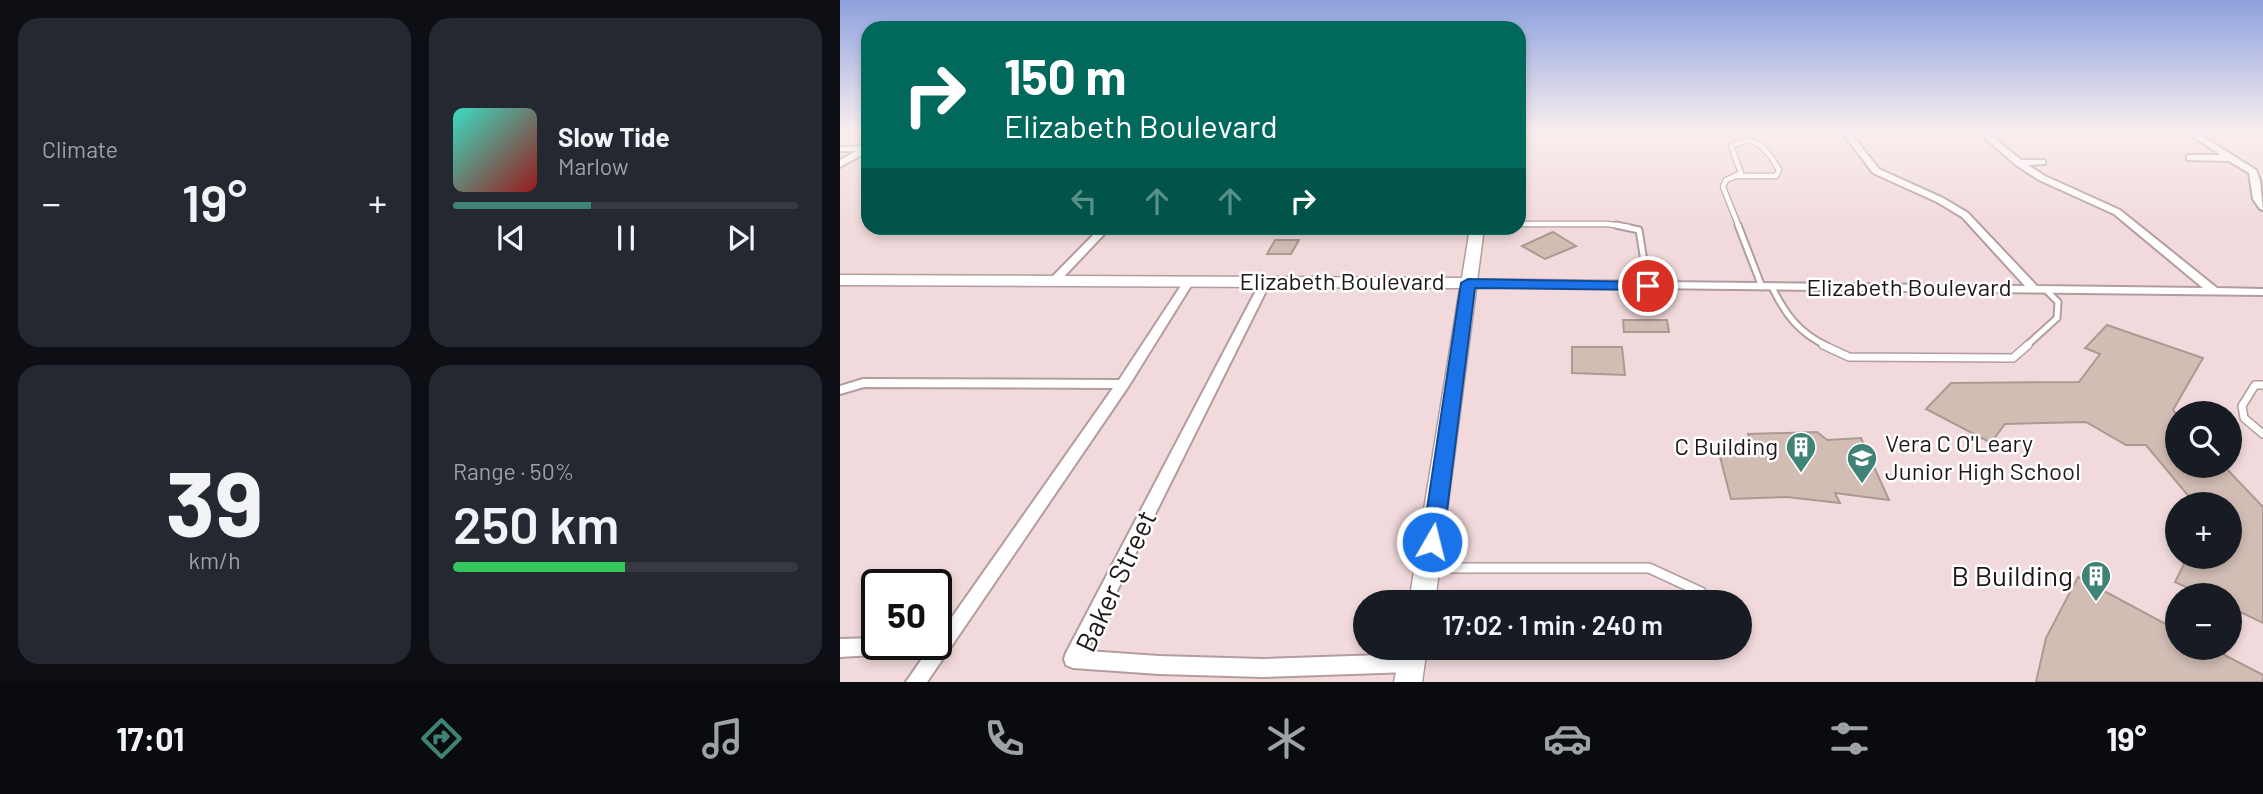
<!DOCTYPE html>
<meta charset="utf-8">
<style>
:root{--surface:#171b24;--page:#242831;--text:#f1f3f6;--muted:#9ea1a6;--line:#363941;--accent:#3f8376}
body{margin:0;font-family:Barlow,sans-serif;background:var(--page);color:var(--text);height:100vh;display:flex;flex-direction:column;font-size:26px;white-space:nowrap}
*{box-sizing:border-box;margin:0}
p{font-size:23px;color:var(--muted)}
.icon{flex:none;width:38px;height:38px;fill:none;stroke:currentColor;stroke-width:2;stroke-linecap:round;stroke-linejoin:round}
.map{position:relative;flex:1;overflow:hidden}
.drawer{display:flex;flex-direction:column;gap:18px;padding:18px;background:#0d0f14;width:840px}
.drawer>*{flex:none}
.top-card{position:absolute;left:21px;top:21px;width:665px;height:214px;border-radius:21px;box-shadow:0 4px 10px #0003;background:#00695c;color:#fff;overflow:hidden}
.fabs{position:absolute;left:1325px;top:401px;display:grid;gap:14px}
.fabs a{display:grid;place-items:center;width:77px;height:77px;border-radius:50%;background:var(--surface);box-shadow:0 4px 10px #0003;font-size:35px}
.speed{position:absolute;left:21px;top:569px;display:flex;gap:14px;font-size:35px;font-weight:700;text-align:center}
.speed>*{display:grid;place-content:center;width:91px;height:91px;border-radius:50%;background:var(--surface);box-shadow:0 4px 10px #0003;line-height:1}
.speed .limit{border:4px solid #111;border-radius:10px;background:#fff;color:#111}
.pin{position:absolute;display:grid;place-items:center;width:60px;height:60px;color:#fff;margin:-30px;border:4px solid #fff;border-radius:50%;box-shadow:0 2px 7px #0007}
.me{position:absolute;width:77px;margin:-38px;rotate:8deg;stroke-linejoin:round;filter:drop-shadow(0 0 5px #0008)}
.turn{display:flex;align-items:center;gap:24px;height:147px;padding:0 28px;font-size:32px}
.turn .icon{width:91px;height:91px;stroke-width:2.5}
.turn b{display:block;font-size:49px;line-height:60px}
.lanes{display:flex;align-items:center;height:66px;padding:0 28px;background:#0003;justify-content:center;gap:35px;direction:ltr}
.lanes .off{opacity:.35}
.big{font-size:52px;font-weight:600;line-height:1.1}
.drawer .tile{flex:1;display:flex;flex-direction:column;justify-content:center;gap:10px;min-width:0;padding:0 24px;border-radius:21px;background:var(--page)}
.drawer .dial{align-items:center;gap:0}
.dial b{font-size:91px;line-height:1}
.song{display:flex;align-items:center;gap:21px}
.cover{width:84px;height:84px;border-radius:10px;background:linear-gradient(135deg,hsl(170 70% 55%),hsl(0 70% 35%))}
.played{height:7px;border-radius:4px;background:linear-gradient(90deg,var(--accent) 40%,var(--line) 40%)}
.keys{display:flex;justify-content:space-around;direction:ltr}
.heat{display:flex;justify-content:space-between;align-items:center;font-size:38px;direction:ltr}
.charge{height:10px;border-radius:5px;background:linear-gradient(90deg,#34c759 50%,var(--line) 0)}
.drawer .tiles{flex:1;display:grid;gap:18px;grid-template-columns:repeat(2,1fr)}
.trip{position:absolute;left:513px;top:590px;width:399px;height:70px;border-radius:35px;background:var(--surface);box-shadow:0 4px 10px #0003;font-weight:600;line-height:70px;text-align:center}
.menu{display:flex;height:112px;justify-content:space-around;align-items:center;background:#090b0e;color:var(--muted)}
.menu .icon{width:49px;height:49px}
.menu .active{color:var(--accent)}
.menu b{font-size:32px;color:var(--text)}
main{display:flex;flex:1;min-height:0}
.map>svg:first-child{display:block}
.building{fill:#d2bdb5;stroke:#ad9991;stroke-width:2}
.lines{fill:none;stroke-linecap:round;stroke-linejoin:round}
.lane-far3-casing{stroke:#b29c9e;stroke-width:7}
.lane-far2-casing{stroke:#b29c9e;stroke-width:9}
.lane-far1-casing{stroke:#b29c9e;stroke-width:10}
.lane-casing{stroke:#b29c9e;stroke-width:12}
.street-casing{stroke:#b29c9e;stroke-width:4}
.secondary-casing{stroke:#b29c9e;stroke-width:3}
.lane-far3{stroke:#fff;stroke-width:4.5}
.lane-far2{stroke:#fff;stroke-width:5}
.lane-far1{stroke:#fff;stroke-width:7}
.lane{stroke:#fff;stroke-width:9}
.street{fill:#fff;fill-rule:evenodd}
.secondary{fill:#fff;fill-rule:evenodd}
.route{fill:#1a73e8;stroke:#114b97;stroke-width:2}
.labels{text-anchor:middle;stroke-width:5;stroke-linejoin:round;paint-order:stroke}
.street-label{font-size:24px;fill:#1f1717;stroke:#fff}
.poi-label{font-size:24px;fill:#1f1717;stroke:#fff;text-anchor:start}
.near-poi-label{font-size:28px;fill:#1f1717;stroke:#fff;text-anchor:end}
.near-street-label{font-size:28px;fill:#1f1717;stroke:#fff}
</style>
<main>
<section class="drawer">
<div class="tiles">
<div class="tile"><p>Climate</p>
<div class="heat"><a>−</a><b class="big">19°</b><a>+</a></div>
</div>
<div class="tile">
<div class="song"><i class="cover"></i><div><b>Slow Tide</b><p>Marlow</p></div></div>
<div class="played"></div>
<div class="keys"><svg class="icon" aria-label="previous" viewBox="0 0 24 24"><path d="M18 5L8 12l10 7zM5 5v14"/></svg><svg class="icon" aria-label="pause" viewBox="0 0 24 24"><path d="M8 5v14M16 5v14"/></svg><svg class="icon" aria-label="next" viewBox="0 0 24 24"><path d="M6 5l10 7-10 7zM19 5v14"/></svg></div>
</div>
<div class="tile dial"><b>39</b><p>km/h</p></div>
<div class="tile"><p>Range · 50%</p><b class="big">250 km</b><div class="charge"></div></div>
</div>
</section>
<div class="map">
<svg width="1423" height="682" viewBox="0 0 1423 682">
<rect width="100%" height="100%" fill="#f2dadc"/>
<!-- building -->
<g class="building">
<polygon points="713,232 736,246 705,259 682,246"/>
<polygon points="435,240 459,240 451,254 427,254"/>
<polygon points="783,320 827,320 829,332 784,332"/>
<polygon points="1267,325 1363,358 1333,410 1337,415 1337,466 1384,466 1423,507 1423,623 1390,607 1390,595 1363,595 1335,582 1348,556 1390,556 1390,504 1355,504 1306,445 1286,445 1246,422 1165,424 1151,443 1086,409 1111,383 1239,382 1260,354 1245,348"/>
<polygon points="732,347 782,347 785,375 732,373"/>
<polygon points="977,432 987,440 1021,438 1049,500 995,493 1000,503 947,497 891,499 879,453 901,454 898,446 912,446 908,434"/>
<polygon points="1238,577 1337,630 1337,648 1371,648 1423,675 1423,682 1196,682 1206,638"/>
</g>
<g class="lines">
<!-- lane-far3 casing -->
<g class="lane-far3-casing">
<g id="lane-far3">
<polyline points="679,140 682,144 679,178"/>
<path d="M907,140c16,3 24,16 32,30l-3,6h-41l6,-3 -10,-27z"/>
<polyline points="895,176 886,180 883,187 899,227"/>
<polyline points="679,224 767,224 789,227"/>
</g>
</g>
<!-- lane-far2 casing -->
<g class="lane-far2-casing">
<g id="lane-far2">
<polyline points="776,225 799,230 808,286"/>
<polyline points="898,225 922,287"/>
<path d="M932,287c13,27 27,46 55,59"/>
<polyline points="1186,346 1217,318 1218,302 1205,289"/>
</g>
</g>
<!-- lane-far1 casing -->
<g class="lane-far1-casing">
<g id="lane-far1">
<polyline points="983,345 1009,357 1173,358 1188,345"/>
<polyline points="1423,385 1415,385 1402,406 1404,418 1423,434"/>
</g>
</g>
<!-- lane casing -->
<g class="lane-casing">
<polyline id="lane" points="594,568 809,568 861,592 867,602"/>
</g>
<!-- street casing -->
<g class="street-casing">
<g id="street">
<polygon points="1001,131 1009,131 1039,169 1103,198 1128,213 1197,286 1363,288 1274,214 1199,180 1176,165 1137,131 1146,131 1181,160 1205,160 1205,164 1188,165 1205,176 1280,210 1377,288 1423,289 1423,295 628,286 622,283 628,280 1185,286 1122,217 1097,202 1033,173"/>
<polygon points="1345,131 1354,131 1416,170 1420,181 1423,210 1420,209 1413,199 1409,173 1389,161 1347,160 1347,156 1350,155 1381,155"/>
<polygon points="28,146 28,151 0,167 0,160 16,151 0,151 0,147"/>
<polygon points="260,228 270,228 218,283 210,283 209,281 210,279"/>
<polygon points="349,278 354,281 288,387 87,682 66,682 88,650 82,652 0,657 0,639 37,638 37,644 91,644 90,647 92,644 96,644 96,627 110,620 273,388 24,387 0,394 0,386 23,379 279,380 344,281"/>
<polygon points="426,278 431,281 247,651 319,656 423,659 571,654 578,657 580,663 578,669 571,672 423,677 319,674 233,668 226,665 224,659 226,653 421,281"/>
</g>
</g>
<!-- secondary casing -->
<g class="secondary-casing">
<g id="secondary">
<polygon points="630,228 644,228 595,602 569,602 620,288 0,285 0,275 622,278"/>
<polygon points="561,648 587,648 582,682 554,682"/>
</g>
</g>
<!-- lane-far3 -->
<use href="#lane-far3" class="lane-far3"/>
<!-- lane-far2 -->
<use href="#lane-far2" class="lane-far2"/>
<!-- lane-far1 -->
<use href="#lane-far1" class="lane-far1"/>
<!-- lane -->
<use href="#lane" class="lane"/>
<!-- street -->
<use href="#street" class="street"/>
<!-- secondary -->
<use href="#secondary" class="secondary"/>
</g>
<!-- sky -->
<linearGradient id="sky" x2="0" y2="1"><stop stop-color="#8da1dd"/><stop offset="0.58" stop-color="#f9eeef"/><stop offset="1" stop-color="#f9eeef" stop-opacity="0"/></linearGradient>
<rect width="1423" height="226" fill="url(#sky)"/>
<!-- route -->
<polygon class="route" points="628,279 808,282 816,286 808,290 635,288 603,542 600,548 592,551 585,548 582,542 621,283"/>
<!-- icons -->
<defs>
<g id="building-pin" transform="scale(1.575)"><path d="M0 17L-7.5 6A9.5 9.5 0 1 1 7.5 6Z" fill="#3f8376" stroke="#fff"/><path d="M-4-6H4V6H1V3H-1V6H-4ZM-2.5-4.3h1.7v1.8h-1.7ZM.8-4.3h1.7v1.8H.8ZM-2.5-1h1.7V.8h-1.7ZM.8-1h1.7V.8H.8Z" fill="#fff"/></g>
<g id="school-pin" transform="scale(1.575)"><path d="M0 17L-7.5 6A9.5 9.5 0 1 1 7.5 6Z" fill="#3f8376" stroke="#fff"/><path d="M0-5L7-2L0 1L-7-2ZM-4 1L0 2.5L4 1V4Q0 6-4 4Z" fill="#fff"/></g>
</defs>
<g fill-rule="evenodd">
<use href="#building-pin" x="961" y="447"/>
<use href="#school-pin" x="1022" y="458"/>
<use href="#building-pin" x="1256" y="576"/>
</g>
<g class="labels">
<!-- street labels -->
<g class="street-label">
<text x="502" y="290">Elizabeth Boulevard</text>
<text x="1069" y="296">Elizabeth Boulevard</text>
</g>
<!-- poi labels -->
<g class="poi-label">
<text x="1045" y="452">Vera C O'Leary<tspan x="1045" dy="28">Junior High School</tspan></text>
<text x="938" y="455" text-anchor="end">C Building</text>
</g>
<!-- near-poi labels -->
<g class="near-poi-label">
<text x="1233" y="586">B Building</text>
</g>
<!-- near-street labels -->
<g class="near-street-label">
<text transform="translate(276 581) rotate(-65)" y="10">Baker Street</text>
</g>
</g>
</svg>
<div class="fabs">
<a><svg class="icon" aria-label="search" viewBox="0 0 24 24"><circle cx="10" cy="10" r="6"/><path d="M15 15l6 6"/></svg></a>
<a>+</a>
<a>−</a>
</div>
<div class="speed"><div class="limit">50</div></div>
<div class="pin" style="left:808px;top:286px;background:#d93025"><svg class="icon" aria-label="arrive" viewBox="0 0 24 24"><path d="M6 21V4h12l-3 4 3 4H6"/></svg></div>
<svg class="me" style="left:592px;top:542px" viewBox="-20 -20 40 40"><circle r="17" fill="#1a73e8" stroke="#fff" stroke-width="3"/><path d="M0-11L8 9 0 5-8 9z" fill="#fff"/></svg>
<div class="trip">17:02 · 1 min · 240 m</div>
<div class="top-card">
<div class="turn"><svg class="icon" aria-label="right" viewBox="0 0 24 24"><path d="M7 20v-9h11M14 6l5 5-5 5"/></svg><div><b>150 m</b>Elizabeth Boulevard</div></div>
<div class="lanes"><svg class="icon off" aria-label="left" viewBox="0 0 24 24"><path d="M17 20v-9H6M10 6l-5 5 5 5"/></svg><svg class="icon off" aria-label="ahead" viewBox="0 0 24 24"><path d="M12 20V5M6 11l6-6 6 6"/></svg><svg class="icon off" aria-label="ahead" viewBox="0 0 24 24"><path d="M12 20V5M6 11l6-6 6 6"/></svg><svg class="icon" aria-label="right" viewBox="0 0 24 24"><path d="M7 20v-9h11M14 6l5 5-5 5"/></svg></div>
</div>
</div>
</main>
<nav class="menu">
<b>17:01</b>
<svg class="icon active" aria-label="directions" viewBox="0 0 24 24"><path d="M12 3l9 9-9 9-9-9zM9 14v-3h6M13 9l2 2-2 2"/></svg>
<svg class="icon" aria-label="music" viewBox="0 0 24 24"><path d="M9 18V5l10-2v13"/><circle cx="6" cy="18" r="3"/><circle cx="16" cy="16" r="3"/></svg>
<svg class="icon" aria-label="phone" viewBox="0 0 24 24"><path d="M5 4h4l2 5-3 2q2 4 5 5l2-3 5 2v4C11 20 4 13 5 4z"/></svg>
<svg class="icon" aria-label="climate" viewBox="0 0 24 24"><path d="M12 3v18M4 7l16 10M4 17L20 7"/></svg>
<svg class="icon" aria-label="car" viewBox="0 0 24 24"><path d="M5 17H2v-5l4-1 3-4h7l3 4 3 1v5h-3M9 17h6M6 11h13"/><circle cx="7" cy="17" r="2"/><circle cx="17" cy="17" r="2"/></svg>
<svg class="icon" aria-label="filters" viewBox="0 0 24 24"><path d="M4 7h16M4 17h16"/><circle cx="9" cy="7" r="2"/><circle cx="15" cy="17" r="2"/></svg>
<b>19°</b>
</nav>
